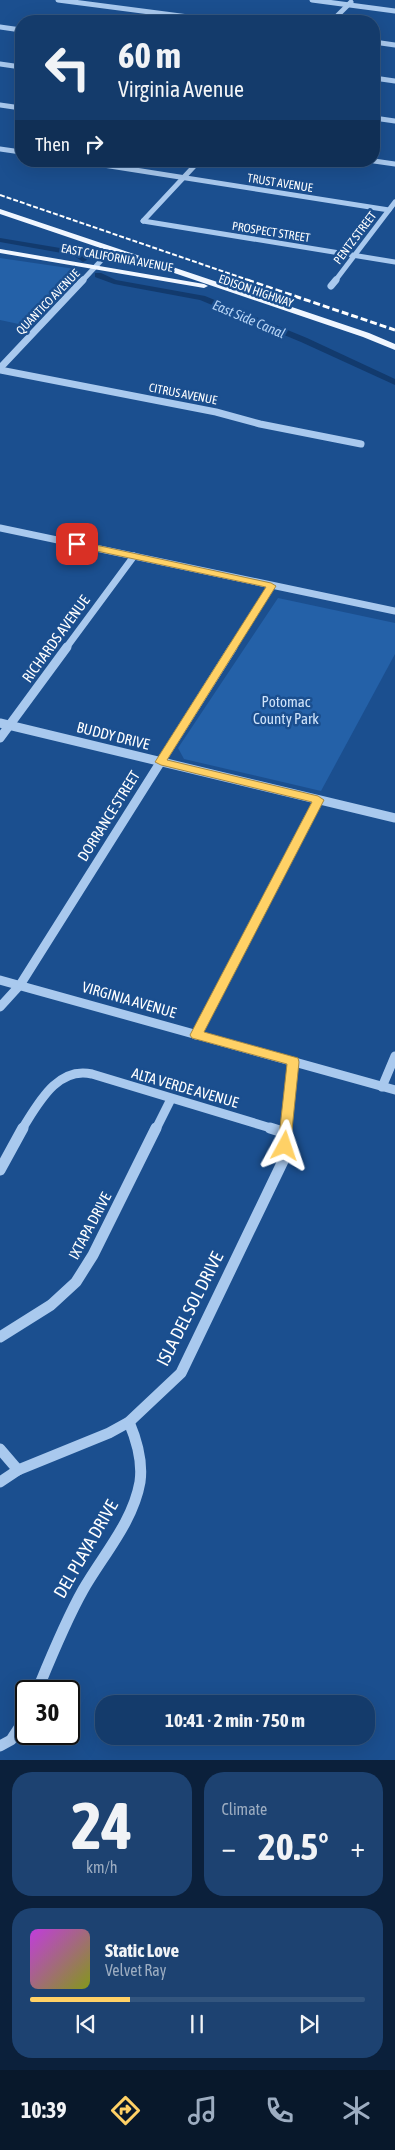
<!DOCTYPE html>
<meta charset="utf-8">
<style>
:root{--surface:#143b6b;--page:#1d4271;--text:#f1f3f6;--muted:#9dadc1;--line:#33557e;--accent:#ffd166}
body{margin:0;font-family:"Asap Condensed",sans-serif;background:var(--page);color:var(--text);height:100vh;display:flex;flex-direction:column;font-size:19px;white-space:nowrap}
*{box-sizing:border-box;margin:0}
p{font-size:16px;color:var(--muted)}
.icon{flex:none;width:28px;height:28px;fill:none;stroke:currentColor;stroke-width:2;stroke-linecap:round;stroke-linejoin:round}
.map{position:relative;height:1760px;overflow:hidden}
.details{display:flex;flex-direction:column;gap:12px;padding:12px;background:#0b203b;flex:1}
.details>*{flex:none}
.banner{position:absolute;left:15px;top:15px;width:365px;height:152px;border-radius:20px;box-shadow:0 5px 20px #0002,0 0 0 1px var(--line);background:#143b6b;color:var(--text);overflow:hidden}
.speed{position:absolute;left:15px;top:1680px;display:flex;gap:10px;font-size:25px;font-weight:700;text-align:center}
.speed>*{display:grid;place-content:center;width:65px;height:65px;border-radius:50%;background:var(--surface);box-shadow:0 5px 20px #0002,0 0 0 1px var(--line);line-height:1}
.speed .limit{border:2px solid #111;border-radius:8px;background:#fff;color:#111}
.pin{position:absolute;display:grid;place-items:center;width:42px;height:42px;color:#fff;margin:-21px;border-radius:10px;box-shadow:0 2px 8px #0006}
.me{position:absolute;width:55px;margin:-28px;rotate:5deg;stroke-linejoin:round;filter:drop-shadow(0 0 4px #0008)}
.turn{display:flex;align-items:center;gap:18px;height:105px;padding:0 20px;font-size:22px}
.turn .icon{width:65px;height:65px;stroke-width:2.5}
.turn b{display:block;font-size:35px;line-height:42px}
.then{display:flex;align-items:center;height:48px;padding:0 20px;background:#0003;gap:10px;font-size:19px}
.big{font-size:38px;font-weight:700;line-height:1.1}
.details .widget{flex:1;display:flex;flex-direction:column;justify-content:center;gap:8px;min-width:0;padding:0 18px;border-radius:20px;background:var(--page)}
.details .dial{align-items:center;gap:0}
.dial b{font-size:65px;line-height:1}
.song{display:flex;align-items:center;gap:15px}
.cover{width:60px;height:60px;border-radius:8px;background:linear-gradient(135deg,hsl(290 70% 55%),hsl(70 70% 35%))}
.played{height:5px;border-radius:2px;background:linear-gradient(90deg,var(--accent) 30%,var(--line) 30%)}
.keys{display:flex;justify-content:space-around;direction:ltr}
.heat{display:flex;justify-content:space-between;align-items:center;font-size:28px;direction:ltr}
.details .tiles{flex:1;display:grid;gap:12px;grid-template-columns:1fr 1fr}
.widget:last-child{grid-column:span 2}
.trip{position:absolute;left:95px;top:1695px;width:280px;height:50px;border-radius:20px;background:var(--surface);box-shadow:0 5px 20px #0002,0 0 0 1px var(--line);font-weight:700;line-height:50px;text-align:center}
.dock{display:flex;height:80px;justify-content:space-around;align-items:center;background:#08182b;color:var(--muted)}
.dock .icon{width:35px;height:35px}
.dock .selected{color:var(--accent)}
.dock b{font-size:22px;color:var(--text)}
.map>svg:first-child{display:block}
.green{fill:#2461a8}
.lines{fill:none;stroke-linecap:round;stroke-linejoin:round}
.canal{fill:#123a6d;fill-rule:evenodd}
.minor-far3{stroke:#a9c9ee;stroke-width:5}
.minor-far2{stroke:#a9c9ee;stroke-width:7}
.minor-far1{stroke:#a9c9ee;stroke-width:9}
.minor{stroke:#a9c9ee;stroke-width:11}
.major{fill:#f0f6ff;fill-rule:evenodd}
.rail-far1{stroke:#fff;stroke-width:2;stroke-dasharray:5 2;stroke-linecap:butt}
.rail{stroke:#fff;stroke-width:3;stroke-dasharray:7 3;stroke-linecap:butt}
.route{fill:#ffd166;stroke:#a68842}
.labels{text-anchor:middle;stroke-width:5;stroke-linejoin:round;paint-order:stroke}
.far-street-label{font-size:12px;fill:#fff;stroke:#1b4f8f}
.far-water-label{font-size:14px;font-style:italic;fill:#b5d3f5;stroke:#1b4f8f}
.street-label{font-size:15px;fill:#fff;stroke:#1b4f8f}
.park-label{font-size:15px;fill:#cfe3fa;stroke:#1b4f8f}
.near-street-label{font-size:18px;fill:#fff;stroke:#1b4f8f}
</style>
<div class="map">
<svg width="395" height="1760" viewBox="0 0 395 1760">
<rect width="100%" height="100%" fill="#1b4f8f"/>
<!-- green -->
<g class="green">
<polygon points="0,258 75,269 79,272 28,326 0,320"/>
<polygon points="278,598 395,623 395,654 321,791 184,759 178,748"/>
</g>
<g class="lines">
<!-- canal -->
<g class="canal">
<polygon points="0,238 78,251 84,254 87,260 83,262 73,255 0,242"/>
<polygon points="95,273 101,273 116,280 205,296 307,338 395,379 395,385 301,342 200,300 114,284 95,277"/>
</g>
<!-- minor-far3 -->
<g class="minor-far3">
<polyline points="58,0 219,21"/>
<polyline points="312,0 395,11"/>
<polyline points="332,21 351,2"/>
<polyline points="0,27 21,30"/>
<polyline points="374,42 395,45"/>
<polyline points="0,64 21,67"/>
<polyline points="374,78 395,81"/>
<polyline points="0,105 21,108"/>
<polyline points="374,118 395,121"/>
<polyline points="0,149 21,152"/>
<polyline points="78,161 389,210"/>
<polyline points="374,161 395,164"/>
<polyline points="143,221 395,262"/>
<polyline points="143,221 199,161"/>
<polyline points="82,281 111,250"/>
<polyline points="335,281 395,202"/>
</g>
<!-- minor-far2 -->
<g class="minor-far2">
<polyline points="331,286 336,280"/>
<polyline points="0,368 83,280"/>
<polyline points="0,370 216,412 260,424 361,444"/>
<polyline points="0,528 395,611"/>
<polyline points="66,648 134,556"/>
<polyline points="232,648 271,586"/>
</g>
<!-- minor-far1 -->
<g class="minor-far1">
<polyline points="0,723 395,818"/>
<polyline points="0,738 67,647"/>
<polyline points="0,980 395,1090"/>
<polyline points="0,1007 20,985 233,647"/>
<polyline points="196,1035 318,800"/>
<polyline points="382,1087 395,1056"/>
<path d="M22,1129c16,-25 35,-63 70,-55l182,55"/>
<polyline points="156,1129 171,1099"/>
<polyline points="287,1129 293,1062"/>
</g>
<!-- minor -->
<g class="minor">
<polyline points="270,1128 286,1133"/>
<polyline points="0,1170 23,1128"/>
<polyline points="0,1337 51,1305 76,1282 93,1255 156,1128"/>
<polyline points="0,1449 18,1470"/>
<polyline points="0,1482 18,1470 109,1433 129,1422 181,1373 284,1159 287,1128"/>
<path d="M37,1691c14,-34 28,-69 46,-101 20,-35 50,-68 57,-108 3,-21 -3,-41 -11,-60"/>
<polyline points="0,1746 11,1740 26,1717"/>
</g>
<!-- major -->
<g class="major">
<polygon points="0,209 369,333 395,344 395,350 363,337 0,214"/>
<polygon points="0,249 204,284 208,286 204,288 0,253"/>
</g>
<!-- rail-far1 -->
<polyline class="rail-far1" points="0,195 251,281"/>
<!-- rail -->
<polyline class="rail" points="247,280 395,330"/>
</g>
<!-- route -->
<polygon class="route" points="77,541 271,583 276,586 167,760 318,796 324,800 204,1032 298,1058 299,1062 290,1149 280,1149 278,1146 287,1064 192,1038 190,1035 312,802 161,765 155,762 266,587 73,546 73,542"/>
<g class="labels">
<!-- far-street labels -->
<g class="far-street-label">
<text transform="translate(280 183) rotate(9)" y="4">TRUST AVENUE</text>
<text transform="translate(271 232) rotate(9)" y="4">PROSPECT STREET</text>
<text transform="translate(355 238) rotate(-53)" y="4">PENTZ STREET</text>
<text transform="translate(117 258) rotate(10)" y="4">EAST CALIFORNIA AVENUE</text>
<text transform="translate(256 291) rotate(19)" y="4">EDISON HIGHWAY</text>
<text transform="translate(48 302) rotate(-46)" y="4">QUANTICO AVENUE</text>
<text transform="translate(183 394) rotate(11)" y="4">CITRUS AVENUE</text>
</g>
<!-- far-water labels -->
<g class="far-water-label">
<text transform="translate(249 319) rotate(23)" y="5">East Side Canal</text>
</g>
<!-- street labels -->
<g class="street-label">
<text transform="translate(56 639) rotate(-54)" y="5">RICHARDS AVENUE</text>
<text transform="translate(113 736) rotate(14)" y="5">BUDDY DRIVE</text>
<text transform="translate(109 816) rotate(-58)" y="5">DORRANCE STREET</text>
<text transform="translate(129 1000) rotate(16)" y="5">VIRGINIA AVENUE</text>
<text transform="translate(185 1088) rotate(16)" y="5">ALTA VERDE AVENUE</text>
<text transform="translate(90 1226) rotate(-62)" y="5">IXTAPA DRIVE</text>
</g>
<!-- park labels -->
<g class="park-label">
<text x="286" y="707">Potomac<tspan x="286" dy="17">County Park</tspan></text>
</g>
<!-- near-street labels -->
<g class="near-street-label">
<text transform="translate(190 1309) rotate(-63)" y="6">ISLA DEL SOL DRIVE</text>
<text transform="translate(86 1549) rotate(-60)" y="6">DEL PLAYA DRIVE</text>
</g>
</g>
</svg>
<div class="speed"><div class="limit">30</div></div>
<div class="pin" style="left:77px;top:544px;background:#d93025"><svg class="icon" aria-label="arrive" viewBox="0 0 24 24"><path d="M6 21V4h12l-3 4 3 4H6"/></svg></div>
<svg class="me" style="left:285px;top:1146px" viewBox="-20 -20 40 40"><path d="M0-17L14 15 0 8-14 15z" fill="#ffd166" stroke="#fff" stroke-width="4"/></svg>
<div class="trip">10:41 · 2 min · 750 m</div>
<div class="banner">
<div class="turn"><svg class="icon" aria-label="left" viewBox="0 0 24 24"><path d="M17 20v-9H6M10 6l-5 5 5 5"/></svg><div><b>60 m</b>Virginia Avenue</div></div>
<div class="then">Then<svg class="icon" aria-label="right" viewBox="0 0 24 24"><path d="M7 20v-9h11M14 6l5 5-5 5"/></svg></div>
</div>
</div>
<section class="details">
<div class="tiles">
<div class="widget dial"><b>24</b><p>km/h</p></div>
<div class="widget"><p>Climate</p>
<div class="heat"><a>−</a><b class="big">20.5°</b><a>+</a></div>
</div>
<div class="widget">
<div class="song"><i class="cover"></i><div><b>Static Love</b><p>Velvet Ray</p></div></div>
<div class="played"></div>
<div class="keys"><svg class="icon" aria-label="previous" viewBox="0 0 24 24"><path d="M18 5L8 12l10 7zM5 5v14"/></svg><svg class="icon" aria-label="pause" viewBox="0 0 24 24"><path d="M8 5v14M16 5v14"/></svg><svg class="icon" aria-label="next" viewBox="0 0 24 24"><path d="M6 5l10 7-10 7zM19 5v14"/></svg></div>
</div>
</div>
</section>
<nav class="dock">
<b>10:39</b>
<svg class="icon selected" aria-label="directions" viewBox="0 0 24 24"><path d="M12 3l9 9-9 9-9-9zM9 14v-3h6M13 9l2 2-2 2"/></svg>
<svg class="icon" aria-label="music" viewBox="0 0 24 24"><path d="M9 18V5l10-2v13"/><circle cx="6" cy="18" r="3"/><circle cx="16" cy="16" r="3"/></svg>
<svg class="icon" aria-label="phone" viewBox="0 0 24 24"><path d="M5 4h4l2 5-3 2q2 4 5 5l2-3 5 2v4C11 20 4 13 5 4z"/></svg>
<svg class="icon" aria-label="climate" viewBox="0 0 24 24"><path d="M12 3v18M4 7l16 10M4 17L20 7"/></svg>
</nav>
